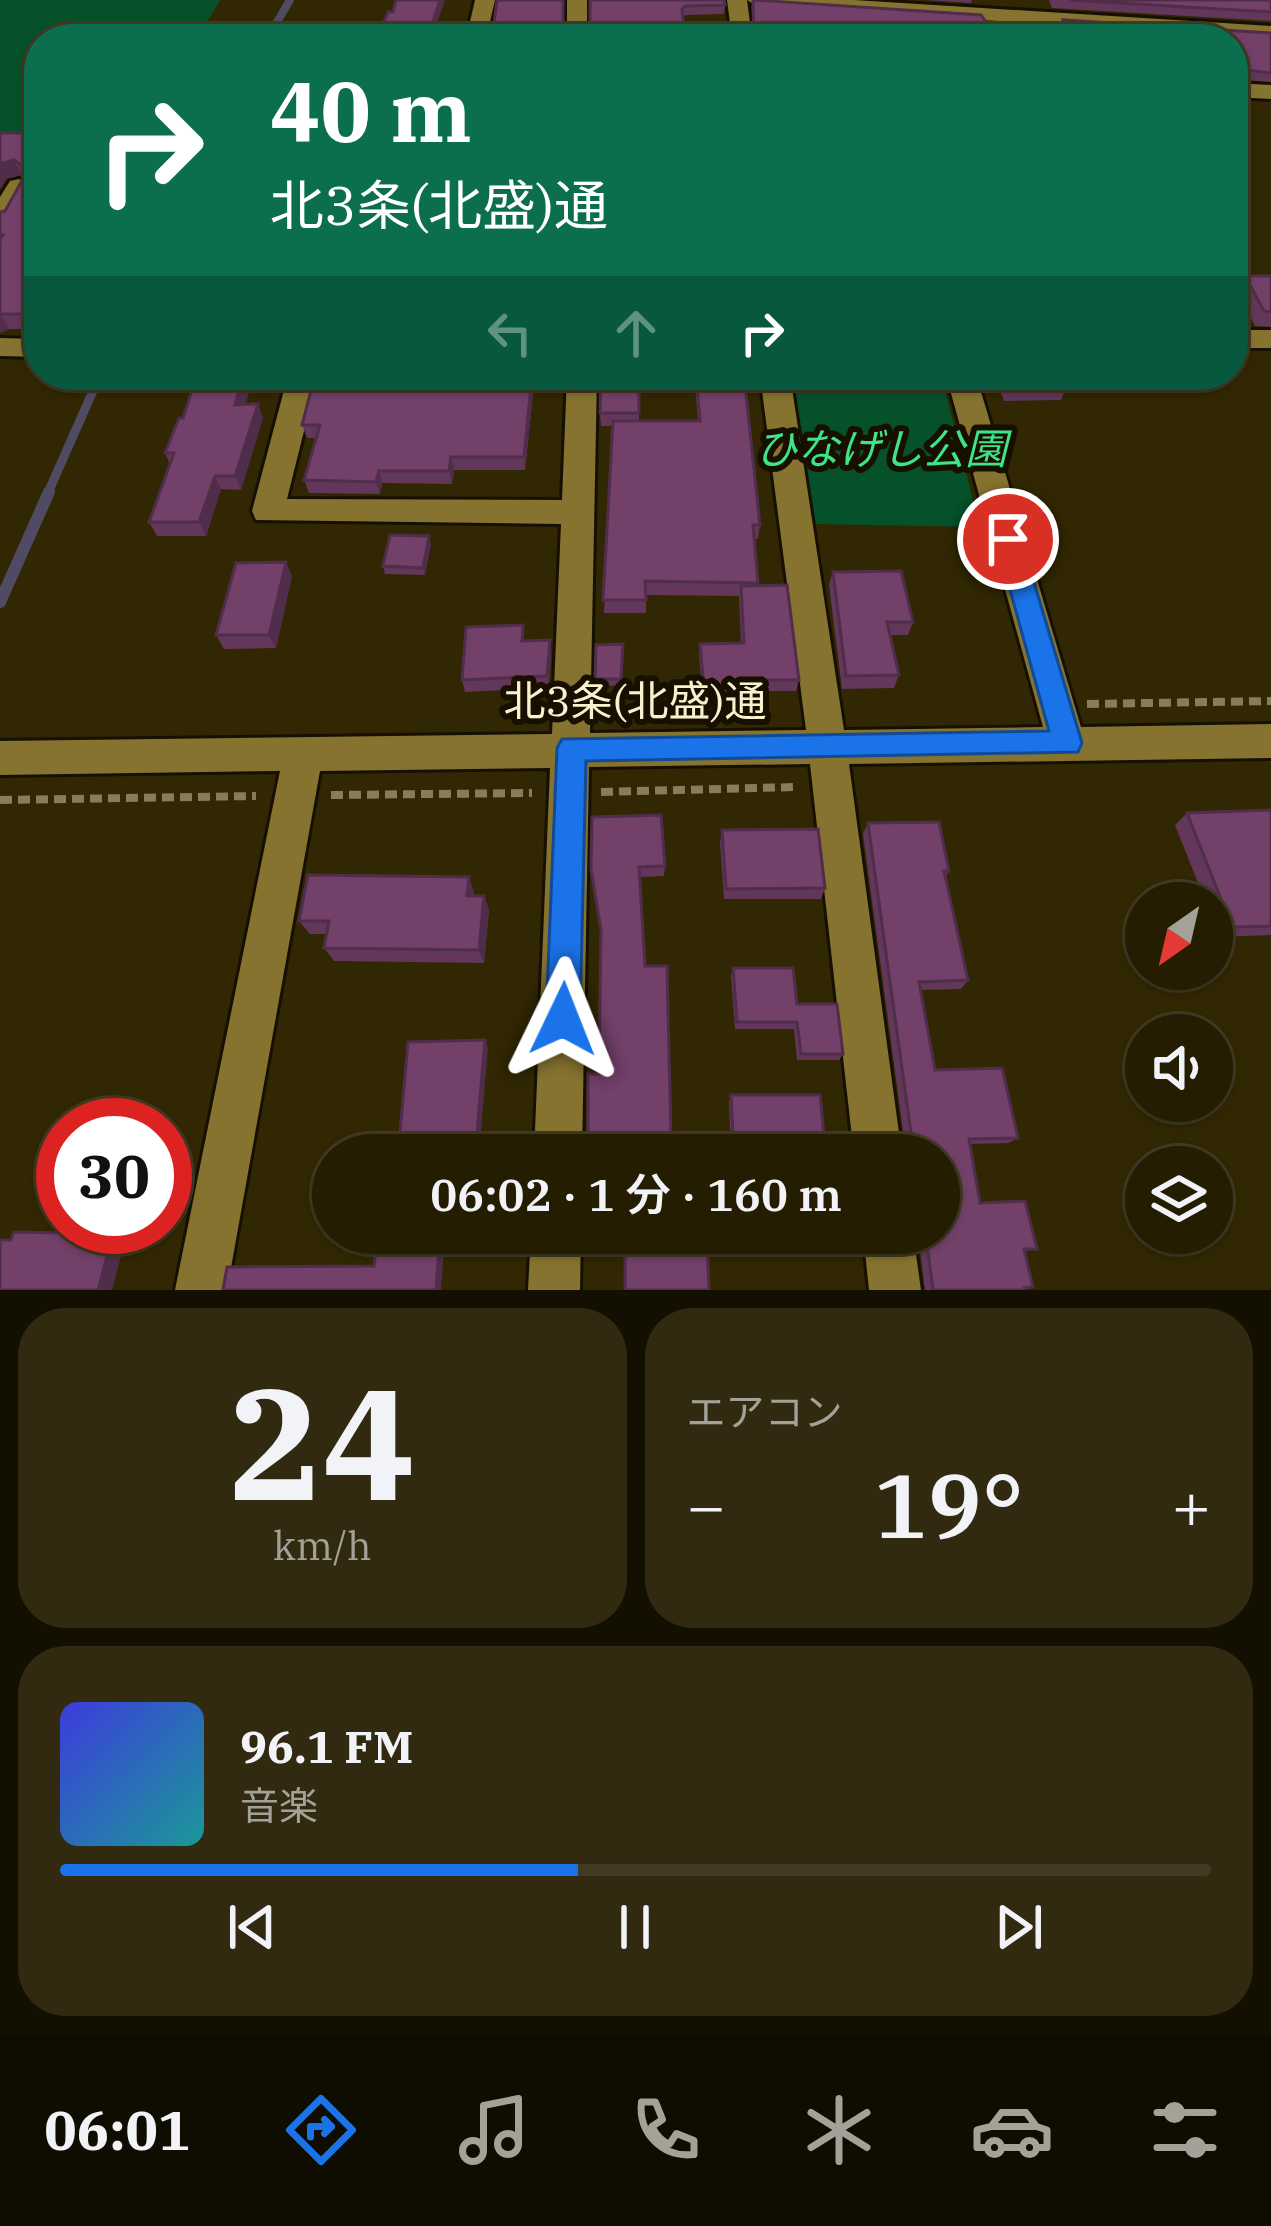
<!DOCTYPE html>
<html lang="ja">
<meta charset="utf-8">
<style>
:root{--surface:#251d02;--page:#312a11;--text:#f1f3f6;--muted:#a3a299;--line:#423b24;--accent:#1a73e8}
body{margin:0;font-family:"IBM Plex Serif","Noto Sans JP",serif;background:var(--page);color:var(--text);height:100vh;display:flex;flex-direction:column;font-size:45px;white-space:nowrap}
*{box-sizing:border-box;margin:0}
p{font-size:39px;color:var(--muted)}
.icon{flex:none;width:66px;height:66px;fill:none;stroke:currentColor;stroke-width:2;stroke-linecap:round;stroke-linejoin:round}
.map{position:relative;height:1290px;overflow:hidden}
.sheet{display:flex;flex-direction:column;gap:18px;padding:18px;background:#141001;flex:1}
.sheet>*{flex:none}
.hud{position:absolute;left:24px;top:24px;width:1224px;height:366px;border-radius:48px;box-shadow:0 3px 9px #0004,0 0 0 3px var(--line);background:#0b6e4f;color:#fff;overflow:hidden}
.needle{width:78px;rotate:214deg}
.controls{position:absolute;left:1125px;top:882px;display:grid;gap:24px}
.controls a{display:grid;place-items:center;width:108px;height:108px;border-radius:50%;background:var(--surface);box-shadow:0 3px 9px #0004,0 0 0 3px var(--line);font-size:60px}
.speed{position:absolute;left:36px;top:1098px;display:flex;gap:24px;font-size:60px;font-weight:700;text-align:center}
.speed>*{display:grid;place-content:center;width:156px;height:156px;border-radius:50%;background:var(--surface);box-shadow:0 3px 9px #0004,0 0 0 3px var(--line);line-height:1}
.speed .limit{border:18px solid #d22;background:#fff;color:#111}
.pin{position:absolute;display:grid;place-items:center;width:102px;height:102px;color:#fff;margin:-51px;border:6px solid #fff;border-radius:50%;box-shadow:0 3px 12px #0007}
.me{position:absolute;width:132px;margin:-66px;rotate:2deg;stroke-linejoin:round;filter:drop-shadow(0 0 9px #0008)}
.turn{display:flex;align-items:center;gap:42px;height:252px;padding:0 48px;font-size:54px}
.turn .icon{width:156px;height:156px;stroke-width:2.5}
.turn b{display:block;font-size:84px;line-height:102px}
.lanes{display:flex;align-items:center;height:114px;padding:0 48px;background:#0003;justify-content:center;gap:60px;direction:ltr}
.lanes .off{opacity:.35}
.big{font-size:90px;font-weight:600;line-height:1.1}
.sheet .card{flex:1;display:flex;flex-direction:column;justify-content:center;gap:18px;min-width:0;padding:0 42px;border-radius:48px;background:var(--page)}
.sheet .dial{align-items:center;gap:0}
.dial b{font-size:156px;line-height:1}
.song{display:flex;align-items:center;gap:36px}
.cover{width:144px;height:144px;border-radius:18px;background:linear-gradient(135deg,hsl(240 70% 55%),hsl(180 70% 35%))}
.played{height:12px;border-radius:6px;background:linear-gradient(90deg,var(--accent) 45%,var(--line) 45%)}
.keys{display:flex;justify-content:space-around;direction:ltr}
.heat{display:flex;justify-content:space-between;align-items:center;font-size:66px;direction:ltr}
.sheet .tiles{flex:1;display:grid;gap:18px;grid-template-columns:1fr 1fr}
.card:last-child{grid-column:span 2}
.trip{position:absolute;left:312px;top:1134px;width:648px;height:120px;border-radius:60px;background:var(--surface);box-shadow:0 3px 9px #0004,0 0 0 3px var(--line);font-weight:600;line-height:120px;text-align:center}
.menu{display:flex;height:192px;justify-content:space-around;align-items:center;background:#0f0c01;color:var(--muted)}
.menu .icon{width:84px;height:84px}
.menu .selected{color:var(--accent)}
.menu b{font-size:54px;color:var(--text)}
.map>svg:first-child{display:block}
.green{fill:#04512a}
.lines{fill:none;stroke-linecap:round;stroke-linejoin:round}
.stream-far2{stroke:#504b64;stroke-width:8}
.stream-far1{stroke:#504b64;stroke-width:9}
.stream{stroke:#504b64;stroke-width:12}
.minor-casing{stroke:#161000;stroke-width:6}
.path{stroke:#877d59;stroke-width:8;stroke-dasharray:12 6;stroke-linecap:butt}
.minor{fill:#86732f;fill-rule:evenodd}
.wall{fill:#62375a}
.shaded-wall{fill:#502d4a}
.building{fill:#724069;stroke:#502d4a;stroke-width:3}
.route{fill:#1a73e8;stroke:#114b97;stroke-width:3}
.labels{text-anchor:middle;stroke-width:12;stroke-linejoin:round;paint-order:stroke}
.park-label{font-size:42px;font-style:italic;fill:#3de488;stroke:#171000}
.street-label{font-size:42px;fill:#faf0ce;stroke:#171000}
</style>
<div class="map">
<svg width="1271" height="1290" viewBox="0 0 1271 1290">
<rect width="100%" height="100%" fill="#312702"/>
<!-- green -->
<g class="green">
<polygon points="0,0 220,0 197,39 39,39 39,136 0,137"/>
<polygon points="792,375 941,375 980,527 814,524"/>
</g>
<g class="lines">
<!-- stream-far2 -->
<polyline class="stream-far2" points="267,39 290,0"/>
<!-- stream-far1 -->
<polyline class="stream-far1" points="47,495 100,375"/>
<!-- stream -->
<polyline class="stream" points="0,602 49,492"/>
<!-- minor casing -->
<g class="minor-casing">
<g id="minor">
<polygon points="475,0 495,0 486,39 466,39"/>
<rect x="567" y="0" width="20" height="39"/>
<polygon points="727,0 747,0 752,39 732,39"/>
<polygon points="747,0 854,0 1271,26 1271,38 757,6"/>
<polygon points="1233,83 1271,85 1271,99 1233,97"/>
<polygon points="19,179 31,186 9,223 0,226 0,197 10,181"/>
<rect x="1233" y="330" width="38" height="18"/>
<polygon points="0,338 39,339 39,357 0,356"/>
<polygon points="288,375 318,375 287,499 562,500 567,375 597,375 590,733 806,730 760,375 790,375 844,730 1043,727 946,375 976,375 1081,727 1271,724 1271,758 849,764 902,1155 854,1155 810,764 589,767 582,1155 534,1155 550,768 320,771 227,1290 175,1290 280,771 0,775 0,741 552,734 561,524 256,520 252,511"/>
<polygon points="531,1233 581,1233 580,1290 528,1290"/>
<polygon points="863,1233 913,1233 921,1290 869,1290"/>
</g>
</g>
<!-- path -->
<g class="path">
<polyline points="1087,704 1271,701"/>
<polyline points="601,792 796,787"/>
<polyline points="331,795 532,793"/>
<polyline points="0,800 256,796"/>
</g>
<!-- minor -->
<use href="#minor" class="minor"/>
</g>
<!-- wall -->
<g class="wall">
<polygon points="590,0 725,5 724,14 686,15 683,17 685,39 564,33 590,33"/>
<polygon points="753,0 988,25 1061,28 1063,20 1271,33 1271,82 1233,79 1233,39 753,39"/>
<polygon points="926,0 972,0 971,3"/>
<polygon points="1049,0 1271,0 1271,21 1052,8"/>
<polygon points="0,133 39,133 33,329 10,329 0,333 0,212 5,211 24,177 21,175 6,179 0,189"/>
<polygon points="1245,276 1271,276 1271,327 1255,326 1237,290"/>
<polygon points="535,375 525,470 454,470 452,484 382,483 380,494 309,493 304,480 317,438 307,438 302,425"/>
<polygon points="639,375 639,421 698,421 694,375 744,375 760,525 758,539 754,539 757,586 799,680 796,691 739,691 738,698 703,699 699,656 700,644 741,643 739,596 646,595 646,613 604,613 613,426 601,426 600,413"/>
<polygon points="995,375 1064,375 1067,385 1061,400 1004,401"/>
<polygon points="244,379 249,392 245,405 263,418 241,490 221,489 206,536 157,536 149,522 170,464 165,453 183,418"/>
<polygon points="431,544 425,575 385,574 383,566"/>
<polygon points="833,572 913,622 908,635 890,635 899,675 894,688 842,689 829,585"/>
<polygon points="292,576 276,648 224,649 216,635"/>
<polygon points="623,644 621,686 595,685 596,645"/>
<polygon points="551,652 549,688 465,692 462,680"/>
<polygon points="1271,810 1271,935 1219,937 1212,920 1212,903 1206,903 1175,825 1187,813"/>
<polygon points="868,823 949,871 945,877 968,980 961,989 921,990 935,1070 1018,1138 1008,1143 970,1144 980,1203 1037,1249 1025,1251 1033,1287 1024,1290 925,1290 918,1233 939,1233 939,1155 920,1155 919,1145 905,1146 863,834"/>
<polygon points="722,830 825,888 821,899 724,899 720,842"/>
<polygon points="665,866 664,876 640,877 645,966 671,1137 670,1142 651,1142 599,1074 601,934 591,869"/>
<polygon points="469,877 474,896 484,896 489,910 484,963 334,961 324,948 327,934 310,934 299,921"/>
<polygon points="733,968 843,1054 839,1060 797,1060 794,1029 735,1029 731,976"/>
<polygon points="731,1095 826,1155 731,1155 729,1102"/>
</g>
<!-- shaded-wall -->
<g class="shaded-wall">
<polygon points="440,0 445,0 432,39 427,39"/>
<polygon points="14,160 21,175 6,179 0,189 0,164"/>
<polygon points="39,286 39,316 33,329 24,314"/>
<polygon points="0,314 10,329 0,333"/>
<polygon points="234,375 245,375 244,379 249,392 241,419 235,405"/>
<polygon points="532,375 535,375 525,470 524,457"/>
<polygon points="258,404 263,418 241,490 235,476"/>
<polygon points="451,457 454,470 452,484 449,471"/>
<polygon points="379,471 382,483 380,494 376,482"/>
<polygon points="215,476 221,489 206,536 199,522"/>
<polygon points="429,536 431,544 425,575 423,568"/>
<polygon points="286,562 292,576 276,648 269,635"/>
<polygon points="550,640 551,652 549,688 547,676"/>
<polygon points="469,877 474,892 472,910 467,896"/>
<polygon points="484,896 489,910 484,963 479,950"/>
<polygon points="485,1040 488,1048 479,1155 475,1155"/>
<polygon points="440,1233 445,1233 441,1290 436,1290"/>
<polygon points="113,1234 126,1237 112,1290 98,1290"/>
</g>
<!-- building -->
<g class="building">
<polygon points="396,0 440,0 427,39 372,39 372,37 378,37 388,12 393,12"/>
<polygon points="497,0 563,0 563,33 590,33 590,0 724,0 725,5 686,6 682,9 685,39 492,39"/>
<polygon points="753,0 981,15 988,25 1066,28 1063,20 1271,33 1271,73 1238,69 1233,75 1233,39 754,39"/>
<polygon points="1070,0 1271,0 1271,12"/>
<polygon points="0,133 39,133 39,286 24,314 0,314 0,240 3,235 0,235 0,212 5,211 28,170 14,160 0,164"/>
<polygon points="1245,276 1271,276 1271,312 1264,311"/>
<polygon points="197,375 234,375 234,377 243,377 235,405 258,404 235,476 215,476 199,522 149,522 174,453 165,453 179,418 183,418"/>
<polygon points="315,375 532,375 524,457 451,457 449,471 379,471 376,482 304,480 320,425 302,425"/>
<polygon points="601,375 639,375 639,413 600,413"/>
<polygon points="696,375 744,375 760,525 753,525 758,583 645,581 646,600 603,600 613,421 700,421"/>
<polygon points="1006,375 1064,375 1067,385 1010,385"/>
<polygon points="390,535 429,536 423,568 383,566"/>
<polygon points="286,562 269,635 216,635 236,563"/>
<polygon points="901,571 913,622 887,622 899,675 846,676 833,572"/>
<polygon points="787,585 799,680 738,680 739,687 704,688 700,644 744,643 741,586"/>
<polygon points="523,625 522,641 550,640 547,676 462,680 466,627"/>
<polygon points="623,644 621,679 595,679 596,645"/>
<polygon points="1271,810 1271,926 1232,927 1187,813"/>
<polygon points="661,815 665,866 639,867 645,966 667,966 671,1137 651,1137 651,1155 588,1155 588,1074 599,1074 601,930 591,869 592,817"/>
<polygon points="939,822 949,871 944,871 968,980 919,982 935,1070 1002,1068 1018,1138 969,1139 980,1203 1025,1201 1037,1249 1024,1249 1033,1287 1024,1288 1024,1290 932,1290 933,1288 925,1233 939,1233 939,1155 928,1155 926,1140 912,1140 868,823"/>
<polygon points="818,829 825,888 726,889 722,830"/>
<polygon points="308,875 469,877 467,896 484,896 479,950 324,948 329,921 299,921"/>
<polygon points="733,968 793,968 797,1004 837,1004 843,1054 801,1054 797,1022 737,1022"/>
<polygon points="485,1040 475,1155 398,1155 408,1042"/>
<polygon points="731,1095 820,1095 826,1155 734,1155"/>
<polygon points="14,1232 113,1234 98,1290 0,1290 0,1240 11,1240"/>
<polygon points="378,1233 440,1233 436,1290 223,1290 227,1267 374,1266"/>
<polygon points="625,1244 707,1244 709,1290 625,1290"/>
</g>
<!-- route -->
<polygon class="route" points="1008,530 1021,539 1082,743 1078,752 586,761 580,1019 575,1031 563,1036 551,1031 546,1019 557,748 562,739 1049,731 996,539"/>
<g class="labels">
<!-- park labels -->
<g class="park-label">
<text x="881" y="464">ひなげし公園</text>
</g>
<!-- street labels -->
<g class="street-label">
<text x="635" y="716">北3条(北盛)通</text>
</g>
</g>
</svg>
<div class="controls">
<a><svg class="needle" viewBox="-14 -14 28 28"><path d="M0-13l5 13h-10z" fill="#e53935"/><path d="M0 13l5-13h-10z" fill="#a3a299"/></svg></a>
<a><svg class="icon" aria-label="sound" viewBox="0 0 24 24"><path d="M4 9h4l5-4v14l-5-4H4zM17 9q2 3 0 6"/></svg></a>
<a><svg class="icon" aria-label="layers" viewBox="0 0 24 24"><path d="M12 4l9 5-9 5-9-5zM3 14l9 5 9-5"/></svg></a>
</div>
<div class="speed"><div class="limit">30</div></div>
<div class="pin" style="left:1008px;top:539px;background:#d93025"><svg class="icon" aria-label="arrive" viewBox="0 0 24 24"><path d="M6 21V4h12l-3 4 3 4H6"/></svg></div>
<svg class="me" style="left:563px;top:1019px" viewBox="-20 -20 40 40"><path d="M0-17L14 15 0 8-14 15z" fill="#1a73e8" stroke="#fff" stroke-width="4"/></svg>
<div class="trip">06:02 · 1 分 · 160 m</div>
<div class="hud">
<div class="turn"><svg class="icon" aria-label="right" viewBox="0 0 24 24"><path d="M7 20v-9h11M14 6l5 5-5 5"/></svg><div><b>40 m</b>北3条(北盛)通</div></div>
<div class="lanes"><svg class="icon off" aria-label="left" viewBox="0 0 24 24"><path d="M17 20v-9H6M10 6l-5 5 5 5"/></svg><svg class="icon off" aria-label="ahead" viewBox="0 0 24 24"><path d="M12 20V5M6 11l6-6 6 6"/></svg><svg class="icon" aria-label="right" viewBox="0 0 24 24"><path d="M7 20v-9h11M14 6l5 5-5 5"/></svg></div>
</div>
</div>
<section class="sheet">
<div class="tiles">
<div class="card dial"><b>24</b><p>km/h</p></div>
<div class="card"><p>エアコン</p>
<div class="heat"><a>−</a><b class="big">19°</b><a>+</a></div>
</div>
<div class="card">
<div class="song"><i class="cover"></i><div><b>96.1 FM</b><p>音楽</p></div></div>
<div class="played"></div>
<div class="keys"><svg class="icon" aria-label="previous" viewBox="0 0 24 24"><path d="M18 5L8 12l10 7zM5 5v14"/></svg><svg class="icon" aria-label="pause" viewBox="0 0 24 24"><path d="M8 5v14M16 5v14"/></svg><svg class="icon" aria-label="next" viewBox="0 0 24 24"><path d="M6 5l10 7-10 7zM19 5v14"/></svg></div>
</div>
</div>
</section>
<nav class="menu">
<b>06:01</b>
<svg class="icon selected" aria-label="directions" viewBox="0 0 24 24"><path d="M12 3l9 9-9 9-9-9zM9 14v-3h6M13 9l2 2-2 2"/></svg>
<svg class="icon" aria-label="music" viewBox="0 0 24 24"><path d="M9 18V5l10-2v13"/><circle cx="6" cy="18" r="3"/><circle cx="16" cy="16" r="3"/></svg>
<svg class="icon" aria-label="phone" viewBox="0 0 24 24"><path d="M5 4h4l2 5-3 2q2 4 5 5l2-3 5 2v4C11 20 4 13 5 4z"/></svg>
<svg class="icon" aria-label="climate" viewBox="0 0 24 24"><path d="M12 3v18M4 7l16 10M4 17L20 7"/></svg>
<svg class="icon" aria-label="car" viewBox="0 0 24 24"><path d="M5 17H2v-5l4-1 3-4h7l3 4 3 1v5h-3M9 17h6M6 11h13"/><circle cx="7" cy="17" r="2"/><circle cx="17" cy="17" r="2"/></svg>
<svg class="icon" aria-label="filters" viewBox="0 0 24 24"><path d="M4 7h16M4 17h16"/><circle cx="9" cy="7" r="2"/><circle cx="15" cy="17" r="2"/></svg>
</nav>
